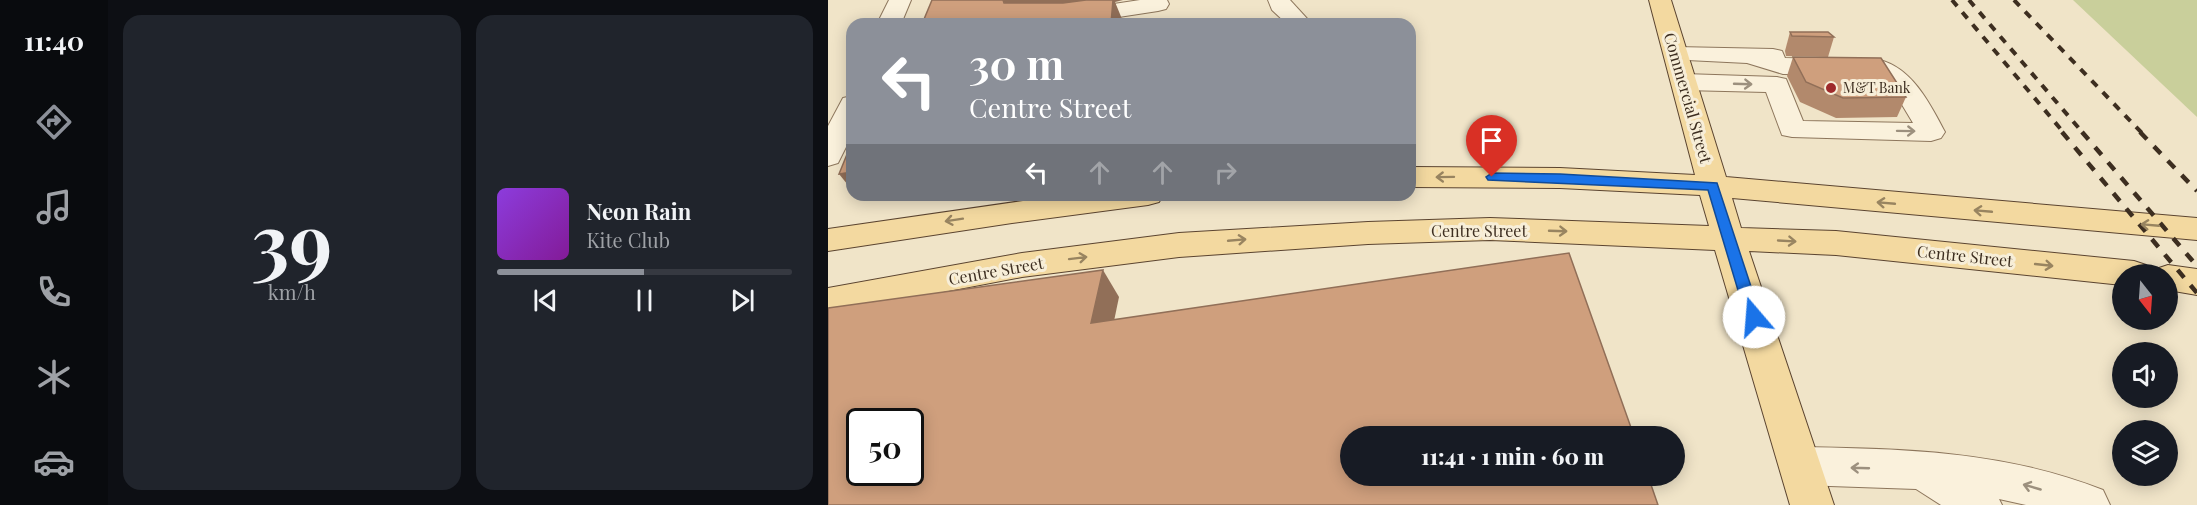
<!DOCTYPE html>
<meta charset="utf-8">
<style>
:root{--surface:#171b24;--page:#20242c;--text:#f1f3f6;--muted:#9ea1a6;--line:#363941;--accent:#8c9099}
body{margin:0;font-family:"Playfair Display",serif;background:var(--page);color:var(--text);height:100vh;display:flex;flex-direction:column;font-size:22px;white-space:nowrap}
*{box-sizing:border-box;margin:0}
p{font-size:20px;color:var(--muted)}
.icon{flex:none;width:33px;height:33px;fill:none;stroke:currentColor;stroke-width:2;stroke-linecap:round;stroke-linejoin:round}
.map{position:relative;flex:1;overflow:hidden}
.panel{display:flex;flex-direction:column;gap:15px;padding:15px;background:#0d0f14;width:720px}
.panel>*{flex:none}
.top-card{position:absolute;left:18px;top:18px;width:570px;height:183px;border-radius:18px;box-shadow:0 3px 15px #0003;background:#8c9099;color:#fff;overflow:hidden}
.needle{width:39px;rotate:163deg}
.controls{position:absolute;left:1284px;top:264px;display:grid;gap:12px}
.controls a{display:grid;place-items:center;width:66px;height:66px;border-radius:50%;background:var(--surface);box-shadow:0 3px 15px #0003;font-size:30px}
.speed{position:absolute;left:18px;top:408px;display:flex;gap:12px;font-size:30px;font-weight:700;text-align:center}
.speed>*{display:grid;place-content:center;width:78px;height:78px;border-radius:50%;background:var(--surface);box-shadow:0 3px 15px #0003;line-height:1}
.speed .limit{border:3px solid #111;border-radius:9px;background:#fff;color:#111}
.pin{position:absolute;display:grid;place-items:center;width:51px;height:51px;color:#fff;margin:-62px -26px;border-radius:50% 50% 50% 0;rotate:-45deg;box-shadow:0 0 6px #0007}
.pin .icon{rotate:45deg}
.me{position:absolute;width:66px;margin:-33px;rotate:342deg;stroke-linejoin:round;filter:drop-shadow(0 0 4px #0008)}
.turn{display:flex;align-items:center;gap:21px;height:126px;padding:0 24px;font-size:27px}
.turn .icon{width:78px;height:78px;stroke-width:2.5}
.turn b{display:block;font-size:42px;line-height:51px}
.lanes{display:flex;align-items:center;height:57px;padding:0 24px;background:#0003;justify-content:center;gap:30px;direction:ltr}
.lanes .off{opacity:.35}
.panel .widget{flex:1;display:flex;flex-direction:column;justify-content:center;gap:9px;min-width:0;padding:0 21px;border-radius:18px;background:var(--page)}
.panel .dial{align-items:center;gap:0}
.dial b{font-size:78px;line-height:1}
.song{display:flex;align-items:center;gap:18px}
.cover{width:72px;height:72px;border-radius:9px;background:linear-gradient(135deg,hsl(270 70% 55%),hsl(290 70% 35%))}
.played{height:6px;border-radius:3px;background:linear-gradient(90deg,var(--accent) 50%,var(--line) 50%)}
.keys{display:flex;justify-content:space-around;direction:ltr}
.panel .tiles{flex:1;display:grid;gap:15px;grid-template-columns:repeat(2,1fr)}
.trip{position:absolute;left:512px;top:426px;width:345px;height:60px;border-radius:30px;background:var(--surface);box-shadow:0 3px 15px #0003;font-weight:800;line-height:60px;text-align:center}
main{display:flex;flex:1;min-height:0}
.tab-bar{display:flex;flex-direction:column;width:108px;justify-content:space-around;align-items:center;background:#090b0e;color:var(--muted)}
.tab-bar .icon{width:42px;height:42px}
.tab-bar .selected{color:var(--accent)}
.tab-bar b{font-size:27px;color:var(--text)}
.map>svg:first-child{display:block}
.green{fill:#c9cf9b}
.lines{fill:none;stroke-linecap:round;stroke-linejoin:round}
.minor-casing{stroke:#8d765c;stroke-width:2}
.major-casing{stroke:#5b4430;stroke-width:2}
.minor{fill:#faf1dc;fill-rule:evenodd}
.major{fill:#f3d9a0;fill-rule:evenodd}
.rail-far1{stroke:#3d2e20;stroke-width:4;stroke-dasharray:8 8;stroke-linecap:butt}
.rail{stroke:#3d2e20;stroke-width:4.5;stroke-dasharray:10 10;stroke-linecap:butt}
.wall{fill:#b2896c}
.shaded-wall{fill:#916f58}
.building{fill:#cf9f7d;stroke:#916f58;stroke-width:1.5;fill-rule:evenodd}
.oneway{stroke:#9c907e}
.oneway2{stroke:#988460}
.route{fill:#1a73e8;stroke:#114b97;stroke-width:1.5}
.poi-dot{fill:#9e2a2b;stroke:#f7eed8;stroke-width:2}
.labels{text-anchor:middle;stroke-width:6;stroke-linejoin:round;paint-order:stroke}
.far-poi-label{font-size:14px;fill:#3d2e20;stroke:#f7eed8;text-anchor:start}
.street-label{font-size:16px;fill:#3d2e20;stroke:#f7eed8}
</style>
<main>
<nav class="tab-bar">
<b>11:40</b>
<svg class="icon selected" aria-label="directions" viewBox="0 0 24 24"><path d="M12 3l9 9-9 9-9-9zM9 14v-3h6M13 9l2 2-2 2"/></svg>
<svg class="icon" aria-label="music" viewBox="0 0 24 24"><path d="M9 18V5l10-2v13"/><circle cx="6" cy="18" r="3"/><circle cx="16" cy="16" r="3"/></svg>
<svg class="icon" aria-label="phone" viewBox="0 0 24 24"><path d="M5 4h4l2 5-3 2q2 4 5 5l2-3 5 2v4C11 20 4 13 5 4z"/></svg>
<svg class="icon" aria-label="climate" viewBox="0 0 24 24"><path d="M12 3v18M4 7l16 10M4 17L20 7"/></svg>
<svg class="icon" aria-label="car" viewBox="0 0 24 24"><path d="M5 17H2v-5l4-1 3-4h7l3 4 3 1v5h-3M9 17h6M6 11h13"/><circle cx="7" cy="17" r="2"/><circle cx="17" cy="17" r="2"/></svg>
</nav>
<section class="panel">
<div class="tiles">
<div class="widget dial"><b>39</b><p>km/h</p></div>
<div class="widget">
<div class="song"><i class="cover"></i><div><b>Neon Rain</b><p>Kite Club</p></div></div>
<div class="played"></div>
<div class="keys"><svg class="icon" aria-label="previous" viewBox="0 0 24 24"><path d="M18 5L8 12l10 7zM5 5v14"/></svg><svg class="icon" aria-label="pause" viewBox="0 0 24 24"><path d="M8 5v14M16 5v14"/></svg><svg class="icon" aria-label="next" viewBox="0 0 24 24"><path d="M6 5l10 7-10 7zM19 5v14"/></svg></div>
</div>
</div>
</section>
<div class="map">
<svg width="1369" height="505" viewBox="0 0 1369 505">
<rect width="100%" height="100%" fill="#f0e4c8"/>
<!-- green -->
<polygon class="green" points="1245,0 1369,0 1369,117"/>
<g class="lines">
<!-- minor casing -->
<g class="minor-casing">
<g id="minor">
<polygon points="61,0 83,0 73,24 49,24"/>
<polygon points="312,0 339,0 341,4 338,9 330,11 245,24 188,24 192,19 200,17"/>
<polygon points="440,0 462,0 484,24 459,24 444,10"/>
<path d="M848,47l97,2 9,2 3,7 95,2c33,9 50,44 65,72l-4,6 -10,3 -139,-4 -10,-2 -16,-43 -82,-2 -9,-3 -4,-5 4,-5 9,-3 93,3 9,2 17,42 110,2 -18,-30 -21,-18 -91,-1 -36,-11 -80,-4 -3,-5 3,-5z"/>
<polygon points="24,96 24,135 10,163 0,166 0,126 15,98"/>
<path d="M973,447c106,2 203,4 302,43l7,15h-84l-27,-6 3,6h-61l-25,-16 -115,-4 -15,-5 -6,-14 6,-14z"/>
</g>
</g>
<!-- major casing -->
<g class="major-casing">
<g id="major">
<polygon points="821,0 843,0 898,177 1369,218 1369,240 904,198 913,228 1008,231 1306,261 1318,265 1323,274 1294,274 1294,285 1008,255 921,251 1006,505 962,505 887,250 662,240 540,244 351,257 194,277 0,314 0,288 194,253 351,233 540,222 662,218 881,226 872,195 732,188 582,187 582,167 732,168 867,175"/>
<polygon points="236,195 335,195 331,202 320,205 184,223 0,251 0,229"/>
<polygon points="1340,265 1369,269 1369,295 1340,290 1340,274 1325,274 1328,269"/>
</g>
</g>
<!-- minor -->
<use href="#minor" class="minor"/>
<!-- major -->
<use href="#major" class="major"/>
<!-- rail-far1 -->
<g class="rail-far1">
<polyline points="1124,0 1236,133"/>
<polyline points="1141,0 1255,133"/>
<polyline points="1186,0 1314,133"/>
</g>
<!-- rail -->
<g class="rail">
<polyline points="1234,132 1369,293"/>
<polyline points="1254,132 1369,266"/>
<polyline points="1312,132 1369,191"/>
</g>
</g>
<!-- wall -->
<g class="wall">
<polygon points="962,32 1006,37 1000,57 958,56 957,51"/>
<polygon points="965,57 1078,97 1069,117 1008,118 972,102 959,76"/>
</g>
<!-- shaded-wall -->
<g class="shaded-wall">
<polygon points="175,0 295,0 287,2 294,19 294,24 186,23"/>
<polygon points="24,172 24,190 11,174"/>
<polygon points="28,195 60,195 31,199"/>
<polygon points="275,270 291,297 280,350 263,323"/>
</g>
<!-- building -->
<g class="building">
<polygon points="104,0 175,0 176,3 235,3 258,0 285,0 283,24 94,24"/>
<polygon points="962,32 1000,32 1006,37 964,36"/>
<polygon points="965,57 1053,58 1078,97 1015,98 978,82"/>
<polygon points="24,142 24,172 11,174"/>
<path d="M741,253l65,183h-284v40h298l10,29h-830v-197l275,-38 -12,53zM32,422h50v50h-50z"/>
</g>
<!-- one-way arrows -->
<defs><path id="oneway-shaft" d="M-6 0H5M1.5-3L5.5 0L1.5 3" fill="none" stroke-width="1.6" stroke-linecap="round" stroke-linejoin="round" transform="scale(1.5)"/></defs>
<g class="oneway">
<use href="#oneway-shaft" transform="translate(915 84) rotate(2)"/>
<use href="#oneway-shaft" transform="translate(1078 131) rotate(1)"/>
<use href="#oneway-shaft" transform="translate(1032 468) rotate(-178)"/>
<use href="#oneway-shaft" transform="translate(1204 487) rotate(-164)"/>
</g>
<g class="oneway2">
<use href="#oneway-shaft" transform="translate(617 177) rotate(179)"/>
<use href="#oneway-shaft" transform="translate(1058 203) rotate(-175)"/>
<use href="#oneway-shaft" transform="translate(1155 211) rotate(-175)"/>
<use href="#oneway-shaft" transform="translate(126 220) rotate(171)"/>
<use href="#oneway-shaft" transform="translate(1322 225) rotate(-175)"/>
<use href="#oneway-shaft" transform="translate(730 231) rotate(2)"/>
<use href="#oneway-shaft" transform="translate(409 240) rotate(-5)"/>
<use href="#oneway-shaft" transform="translate(959 241) rotate(3)"/>
<use href="#oneway-shaft" transform="translate(250 258) rotate(-7)"/>
<use href="#oneway-shaft" transform="translate(1216 265) rotate(6)"/>
</g>
<!-- route -->
<polygon class="route" points="664,173 732,174 889,183 933,317 931,321 921,321 918,317 880,190 660,180 658,177"/>
<!-- markers -->
<circle class="poi-dot" cx="1003" cy="88" r="6"/>
<g class="labels">
<!-- far-poi labels -->
<g class="far-poi-label">
<text x="1015" y="93">M&amp;T Bank</text>
</g>
<!-- street labels -->
<g class="street-label">
<text transform="translate(860 98) rotate(74)" y="6">Commercial Street</text>
<text x="651" y="237">Centre Street</text>
<text transform="translate(1137 256) rotate(6)" y="6">Centre Street</text>
<text transform="translate(168 271) rotate(-10)" y="6">Centre Street</text>
</g>
</g>
</svg>
<div class="controls">
<a><svg class="needle" viewBox="-14 -14 28 28"><path d="M0-13l5 13h-10z" fill="#e53935"/><path d="M0 13l5-13h-10z" fill="#9ea1a6"/></svg></a>
<a><svg class="icon" aria-label="sound" viewBox="0 0 24 24"><path d="M4 9h4l5-4v14l-5-4H4zM17 9q2 3 0 6"/></svg></a>
<a><svg class="icon" aria-label="layers" viewBox="0 0 24 24"><path d="M12 4l9 5-9 5-9-5zM3 14l9 5 9-5"/></svg></a>
</div>
<div class="speed"><div class="limit">50</div></div>
<div class="pin" style="left:664px;top:177px;background:#d93025"><svg class="icon" aria-label="arrive" viewBox="0 0 24 24"><path d="M6 21V4h12l-3 4 3 4H6"/></svg></div>
<svg class="me" style="left:926px;top:317px" viewBox="-20 -20 40 40"><circle r="19" fill="#fff"/><path d="M0-13L10 11 0 6-10 11z" fill="#1a73e8"/></svg>
<div class="trip">11:41 · 1 min · 60 m</div>
<div class="top-card">
<div class="turn"><svg class="icon" aria-label="left" viewBox="0 0 24 24"><path d="M17 20v-9H6M10 6l-5 5 5 5"/></svg><div><b>30 m</b>Centre Street</div></div>
<div class="lanes"><svg class="icon" aria-label="left" viewBox="0 0 24 24"><path d="M17 20v-9H6M10 6l-5 5 5 5"/></svg><svg class="icon off" aria-label="ahead" viewBox="0 0 24 24"><path d="M12 20V5M6 11l6-6 6 6"/></svg><svg class="icon off" aria-label="ahead" viewBox="0 0 24 24"><path d="M12 20V5M6 11l6-6 6 6"/></svg><svg class="icon off" aria-label="right" viewBox="0 0 24 24"><path d="M7 20v-9h11M14 6l5 5-5 5"/></svg></div>
</div>
</div>
</main>
